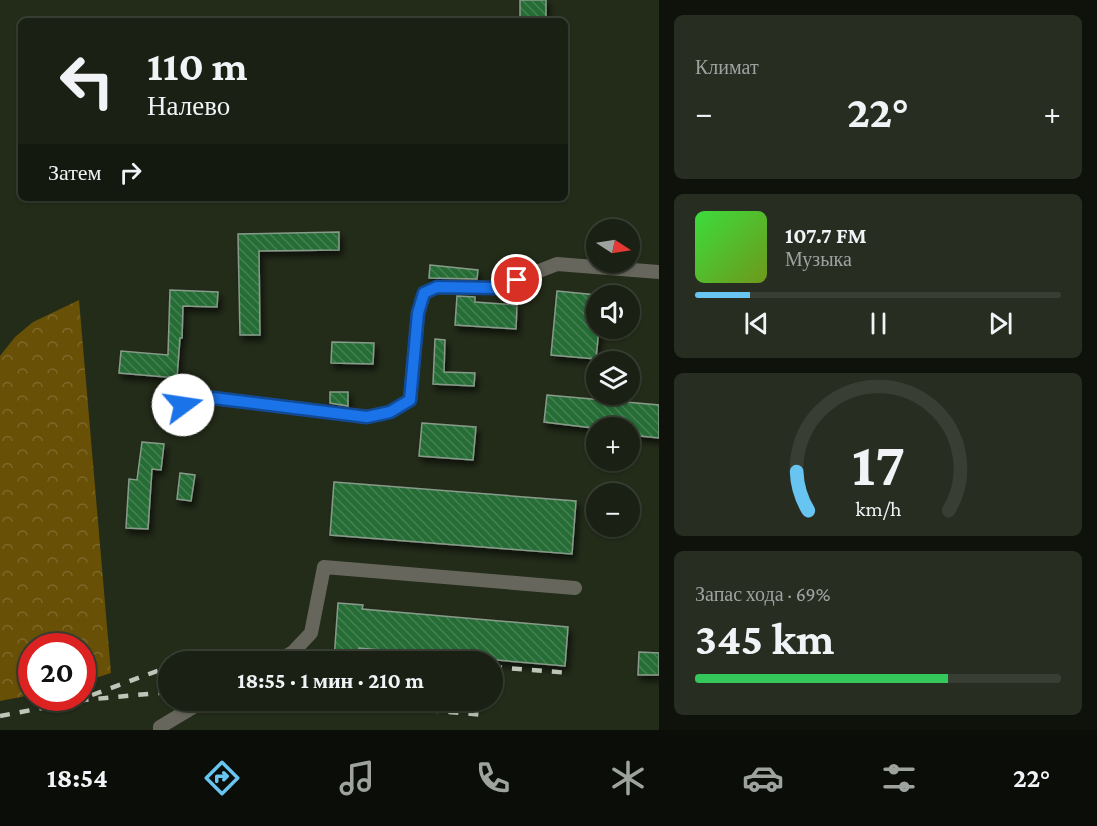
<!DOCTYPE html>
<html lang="ru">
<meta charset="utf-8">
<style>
:root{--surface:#1a2013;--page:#272d21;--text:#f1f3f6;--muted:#9fa3a0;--line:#383e33;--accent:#68c4f0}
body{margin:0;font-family:"Crimson Pro",serif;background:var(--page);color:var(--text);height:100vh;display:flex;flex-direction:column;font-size:22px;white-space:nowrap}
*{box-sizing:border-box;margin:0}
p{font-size:20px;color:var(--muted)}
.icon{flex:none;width:33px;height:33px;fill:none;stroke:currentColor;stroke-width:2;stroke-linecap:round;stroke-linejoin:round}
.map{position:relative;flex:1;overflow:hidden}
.drawer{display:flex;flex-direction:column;gap:15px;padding:15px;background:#0e120a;width:438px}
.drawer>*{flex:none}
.guide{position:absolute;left:18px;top:18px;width:550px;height:183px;border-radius:9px;box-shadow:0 2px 4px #0004,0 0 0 2px var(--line);background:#1a2013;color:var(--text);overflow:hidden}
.needle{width:39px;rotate:102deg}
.tools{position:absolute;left:586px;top:219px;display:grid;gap:12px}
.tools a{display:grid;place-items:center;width:54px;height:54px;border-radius:50%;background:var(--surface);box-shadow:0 2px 4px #0004,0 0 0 2px var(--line);font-size:30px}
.speed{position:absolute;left:18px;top:633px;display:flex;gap:12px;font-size:30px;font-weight:700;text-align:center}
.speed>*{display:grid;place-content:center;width:78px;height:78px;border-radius:50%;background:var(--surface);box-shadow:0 2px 4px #0004,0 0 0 2px var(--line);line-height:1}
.speed .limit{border:9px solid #d22;background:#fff;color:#111}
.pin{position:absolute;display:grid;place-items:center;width:51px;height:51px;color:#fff;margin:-26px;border:3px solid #fff;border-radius:50%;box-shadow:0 2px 6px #0007}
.me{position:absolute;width:66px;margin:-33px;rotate:76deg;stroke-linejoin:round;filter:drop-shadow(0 0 4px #0008)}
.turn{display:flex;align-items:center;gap:21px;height:126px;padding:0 30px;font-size:27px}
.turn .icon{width:78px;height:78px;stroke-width:2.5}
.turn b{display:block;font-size:42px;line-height:51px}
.then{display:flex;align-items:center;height:57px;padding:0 30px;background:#0003;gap:12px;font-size:22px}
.big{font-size:45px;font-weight:700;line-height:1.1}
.drawer .widget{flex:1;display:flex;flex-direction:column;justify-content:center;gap:9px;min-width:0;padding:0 21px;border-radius:9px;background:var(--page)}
.drawer .dial{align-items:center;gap:0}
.dial svg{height:156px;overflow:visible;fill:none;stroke:var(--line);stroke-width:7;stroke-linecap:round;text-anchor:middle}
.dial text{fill:var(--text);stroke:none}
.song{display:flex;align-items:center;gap:18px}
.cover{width:72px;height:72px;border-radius:9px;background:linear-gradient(135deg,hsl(120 70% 55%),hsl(80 70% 35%))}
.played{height:6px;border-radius:3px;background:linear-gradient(90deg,var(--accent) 15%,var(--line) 15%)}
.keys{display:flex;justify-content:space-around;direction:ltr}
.heat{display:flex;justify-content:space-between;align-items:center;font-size:33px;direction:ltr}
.charge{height:9px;border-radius:4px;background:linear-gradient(90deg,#34c759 69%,var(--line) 0)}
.trip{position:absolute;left:158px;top:651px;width:345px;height:60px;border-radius:30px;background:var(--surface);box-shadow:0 2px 4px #0004,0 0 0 2px var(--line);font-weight:700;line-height:60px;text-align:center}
.dock{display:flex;height:96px;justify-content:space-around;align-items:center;background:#0a0d08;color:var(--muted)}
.dock .icon{width:42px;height:42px}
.dock .selected{color:var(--accent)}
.dock b{font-size:27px;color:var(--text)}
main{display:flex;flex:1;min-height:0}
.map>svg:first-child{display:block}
.forest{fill:url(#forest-crowns)}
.building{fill:url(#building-back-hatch);stroke:#889b8a;stroke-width:1.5;filter:url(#shadow)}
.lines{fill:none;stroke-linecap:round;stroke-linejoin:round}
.minor{stroke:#66665c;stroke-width:14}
.rail{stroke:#bec5b9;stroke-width:4.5;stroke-dasharray:10 10;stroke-linecap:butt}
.route-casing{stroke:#114b97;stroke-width:15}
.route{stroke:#1a73e8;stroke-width:10}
</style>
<main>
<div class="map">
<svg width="659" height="730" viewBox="0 0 659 730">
<defs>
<pattern id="forest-crowns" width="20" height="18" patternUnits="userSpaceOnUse" patternTransform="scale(1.5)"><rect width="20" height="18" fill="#695007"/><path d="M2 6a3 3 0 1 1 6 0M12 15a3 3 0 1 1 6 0" fill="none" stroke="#7e682a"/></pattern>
<pattern id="building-back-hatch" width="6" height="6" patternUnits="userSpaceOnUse" patternTransform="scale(1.5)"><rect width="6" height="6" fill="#256c36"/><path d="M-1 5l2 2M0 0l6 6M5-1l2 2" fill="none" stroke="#448052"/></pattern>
<filter id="shadow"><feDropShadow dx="3" dy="5" stdDeviation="3" flood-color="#0009"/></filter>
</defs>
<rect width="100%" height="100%" fill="#232b19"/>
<!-- forest -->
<polygon class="forest" points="79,300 111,673 83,682 82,646 32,646 31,695 0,701 0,356 15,337 33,322"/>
<!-- building -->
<g class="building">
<rect x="520" y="0" width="26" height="21"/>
<polygon points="339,232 339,250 259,251 260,335 240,335 238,234"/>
<polygon points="430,265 478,270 477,279 429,278"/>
<polygon points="170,290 218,292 217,307 183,306 182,338 180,338 177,378 119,373 121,351 168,355"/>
<polygon points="557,291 597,295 597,328 599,328 596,359 551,355"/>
<polygon points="457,296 475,297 475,302 517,305 516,329 455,325"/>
<polygon points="435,339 445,340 444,372 475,373 474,386 433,384"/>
<polygon points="332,342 374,343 373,364 331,363"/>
<polygon points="330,392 348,392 348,406 330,403"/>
<polygon points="547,395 659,405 659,438 630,435 630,428 593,428 544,422"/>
<polygon points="422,423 476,427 473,460 419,456"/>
<polygon points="142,442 164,444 161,470 152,469 148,529 126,528 129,479 137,480"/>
<polygon points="180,473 195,475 191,501 177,499"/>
<polygon points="334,482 576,501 572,554 330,535"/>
<polygon points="338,603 363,605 362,609 568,627 565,666 359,648 359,662 334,660"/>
<polygon points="639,652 659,653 659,675 638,675"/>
</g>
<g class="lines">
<!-- minor -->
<g class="minor">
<polyline points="162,413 205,397 367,417 390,412 410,400 418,313 424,293 437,287 496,288 557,264 659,272"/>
<polyline points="275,662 293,652 311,633 324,567 575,588"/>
<polyline points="160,730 160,727 205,700"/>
</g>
<!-- rail -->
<g class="rail">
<polyline points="193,662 244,651 293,652 422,662"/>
<polyline points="492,667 570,673"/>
<polyline points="92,695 168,667"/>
<polyline points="309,700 485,715"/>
<polyline points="0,716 84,700 168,692"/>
</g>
</g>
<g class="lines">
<!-- route casing -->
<g class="route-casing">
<polyline id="route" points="183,405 205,397 367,417 390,412 410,400 418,313 424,293 437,287 496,288 517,280"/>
</g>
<!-- route -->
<use href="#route" class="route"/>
</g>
</svg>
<div class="tools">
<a><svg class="needle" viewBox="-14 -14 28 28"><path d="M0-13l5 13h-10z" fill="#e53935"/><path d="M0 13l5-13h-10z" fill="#9fa3a0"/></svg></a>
<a><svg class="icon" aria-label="sound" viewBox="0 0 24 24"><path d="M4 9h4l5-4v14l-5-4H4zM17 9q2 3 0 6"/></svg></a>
<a><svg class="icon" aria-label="layers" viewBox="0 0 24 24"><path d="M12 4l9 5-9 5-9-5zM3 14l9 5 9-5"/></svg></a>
<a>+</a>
<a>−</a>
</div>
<div class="speed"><div class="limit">20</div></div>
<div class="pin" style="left:517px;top:280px;background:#d93025"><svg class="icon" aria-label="arrive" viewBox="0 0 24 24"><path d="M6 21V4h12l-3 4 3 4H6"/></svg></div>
<svg class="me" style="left:183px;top:405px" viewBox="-20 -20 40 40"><circle r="19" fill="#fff"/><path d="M0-13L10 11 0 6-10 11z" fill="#1a73e8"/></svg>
<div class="trip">18:55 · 1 мин · 210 m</div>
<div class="guide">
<div class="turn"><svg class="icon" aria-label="left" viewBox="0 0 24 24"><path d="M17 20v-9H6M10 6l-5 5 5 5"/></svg><div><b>110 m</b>Налево</div></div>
<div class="then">Затем<svg class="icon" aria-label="right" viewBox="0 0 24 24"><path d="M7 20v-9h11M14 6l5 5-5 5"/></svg></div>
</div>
</div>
<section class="drawer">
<div class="widget"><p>Климат</p>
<div class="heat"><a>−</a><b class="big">22°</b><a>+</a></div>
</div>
<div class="widget">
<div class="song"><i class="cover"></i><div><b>107.7 FM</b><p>Музыка</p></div></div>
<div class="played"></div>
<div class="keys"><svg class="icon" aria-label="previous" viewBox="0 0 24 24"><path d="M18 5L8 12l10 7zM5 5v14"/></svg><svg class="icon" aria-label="pause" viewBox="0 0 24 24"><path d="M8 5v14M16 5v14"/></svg><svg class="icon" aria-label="next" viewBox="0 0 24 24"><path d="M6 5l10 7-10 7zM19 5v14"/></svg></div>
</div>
<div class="widget dial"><svg viewBox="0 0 100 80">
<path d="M14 69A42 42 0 1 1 86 69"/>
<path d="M14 69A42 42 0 0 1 8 49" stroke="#68c4f0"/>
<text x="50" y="56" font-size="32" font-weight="700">17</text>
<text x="50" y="72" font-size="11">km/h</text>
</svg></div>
<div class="widget"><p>Запас хода · 69%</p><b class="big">345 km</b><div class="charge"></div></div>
</section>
</main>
<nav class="dock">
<b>18:54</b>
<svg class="icon selected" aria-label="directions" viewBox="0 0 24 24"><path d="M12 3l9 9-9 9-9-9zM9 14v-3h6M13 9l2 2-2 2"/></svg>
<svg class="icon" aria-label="music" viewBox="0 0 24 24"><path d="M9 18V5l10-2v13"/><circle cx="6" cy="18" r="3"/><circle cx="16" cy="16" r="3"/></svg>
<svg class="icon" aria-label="phone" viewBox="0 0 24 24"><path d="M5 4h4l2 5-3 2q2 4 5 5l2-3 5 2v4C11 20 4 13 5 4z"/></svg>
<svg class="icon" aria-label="climate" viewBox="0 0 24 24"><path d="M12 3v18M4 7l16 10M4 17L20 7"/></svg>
<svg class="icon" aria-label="car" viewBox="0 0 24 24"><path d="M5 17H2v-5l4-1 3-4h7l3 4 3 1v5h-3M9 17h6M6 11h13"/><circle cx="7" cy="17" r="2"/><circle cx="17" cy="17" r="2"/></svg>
<svg class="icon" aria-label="filters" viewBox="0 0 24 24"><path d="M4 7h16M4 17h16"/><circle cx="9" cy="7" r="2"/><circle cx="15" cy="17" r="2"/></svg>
<b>22°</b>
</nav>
